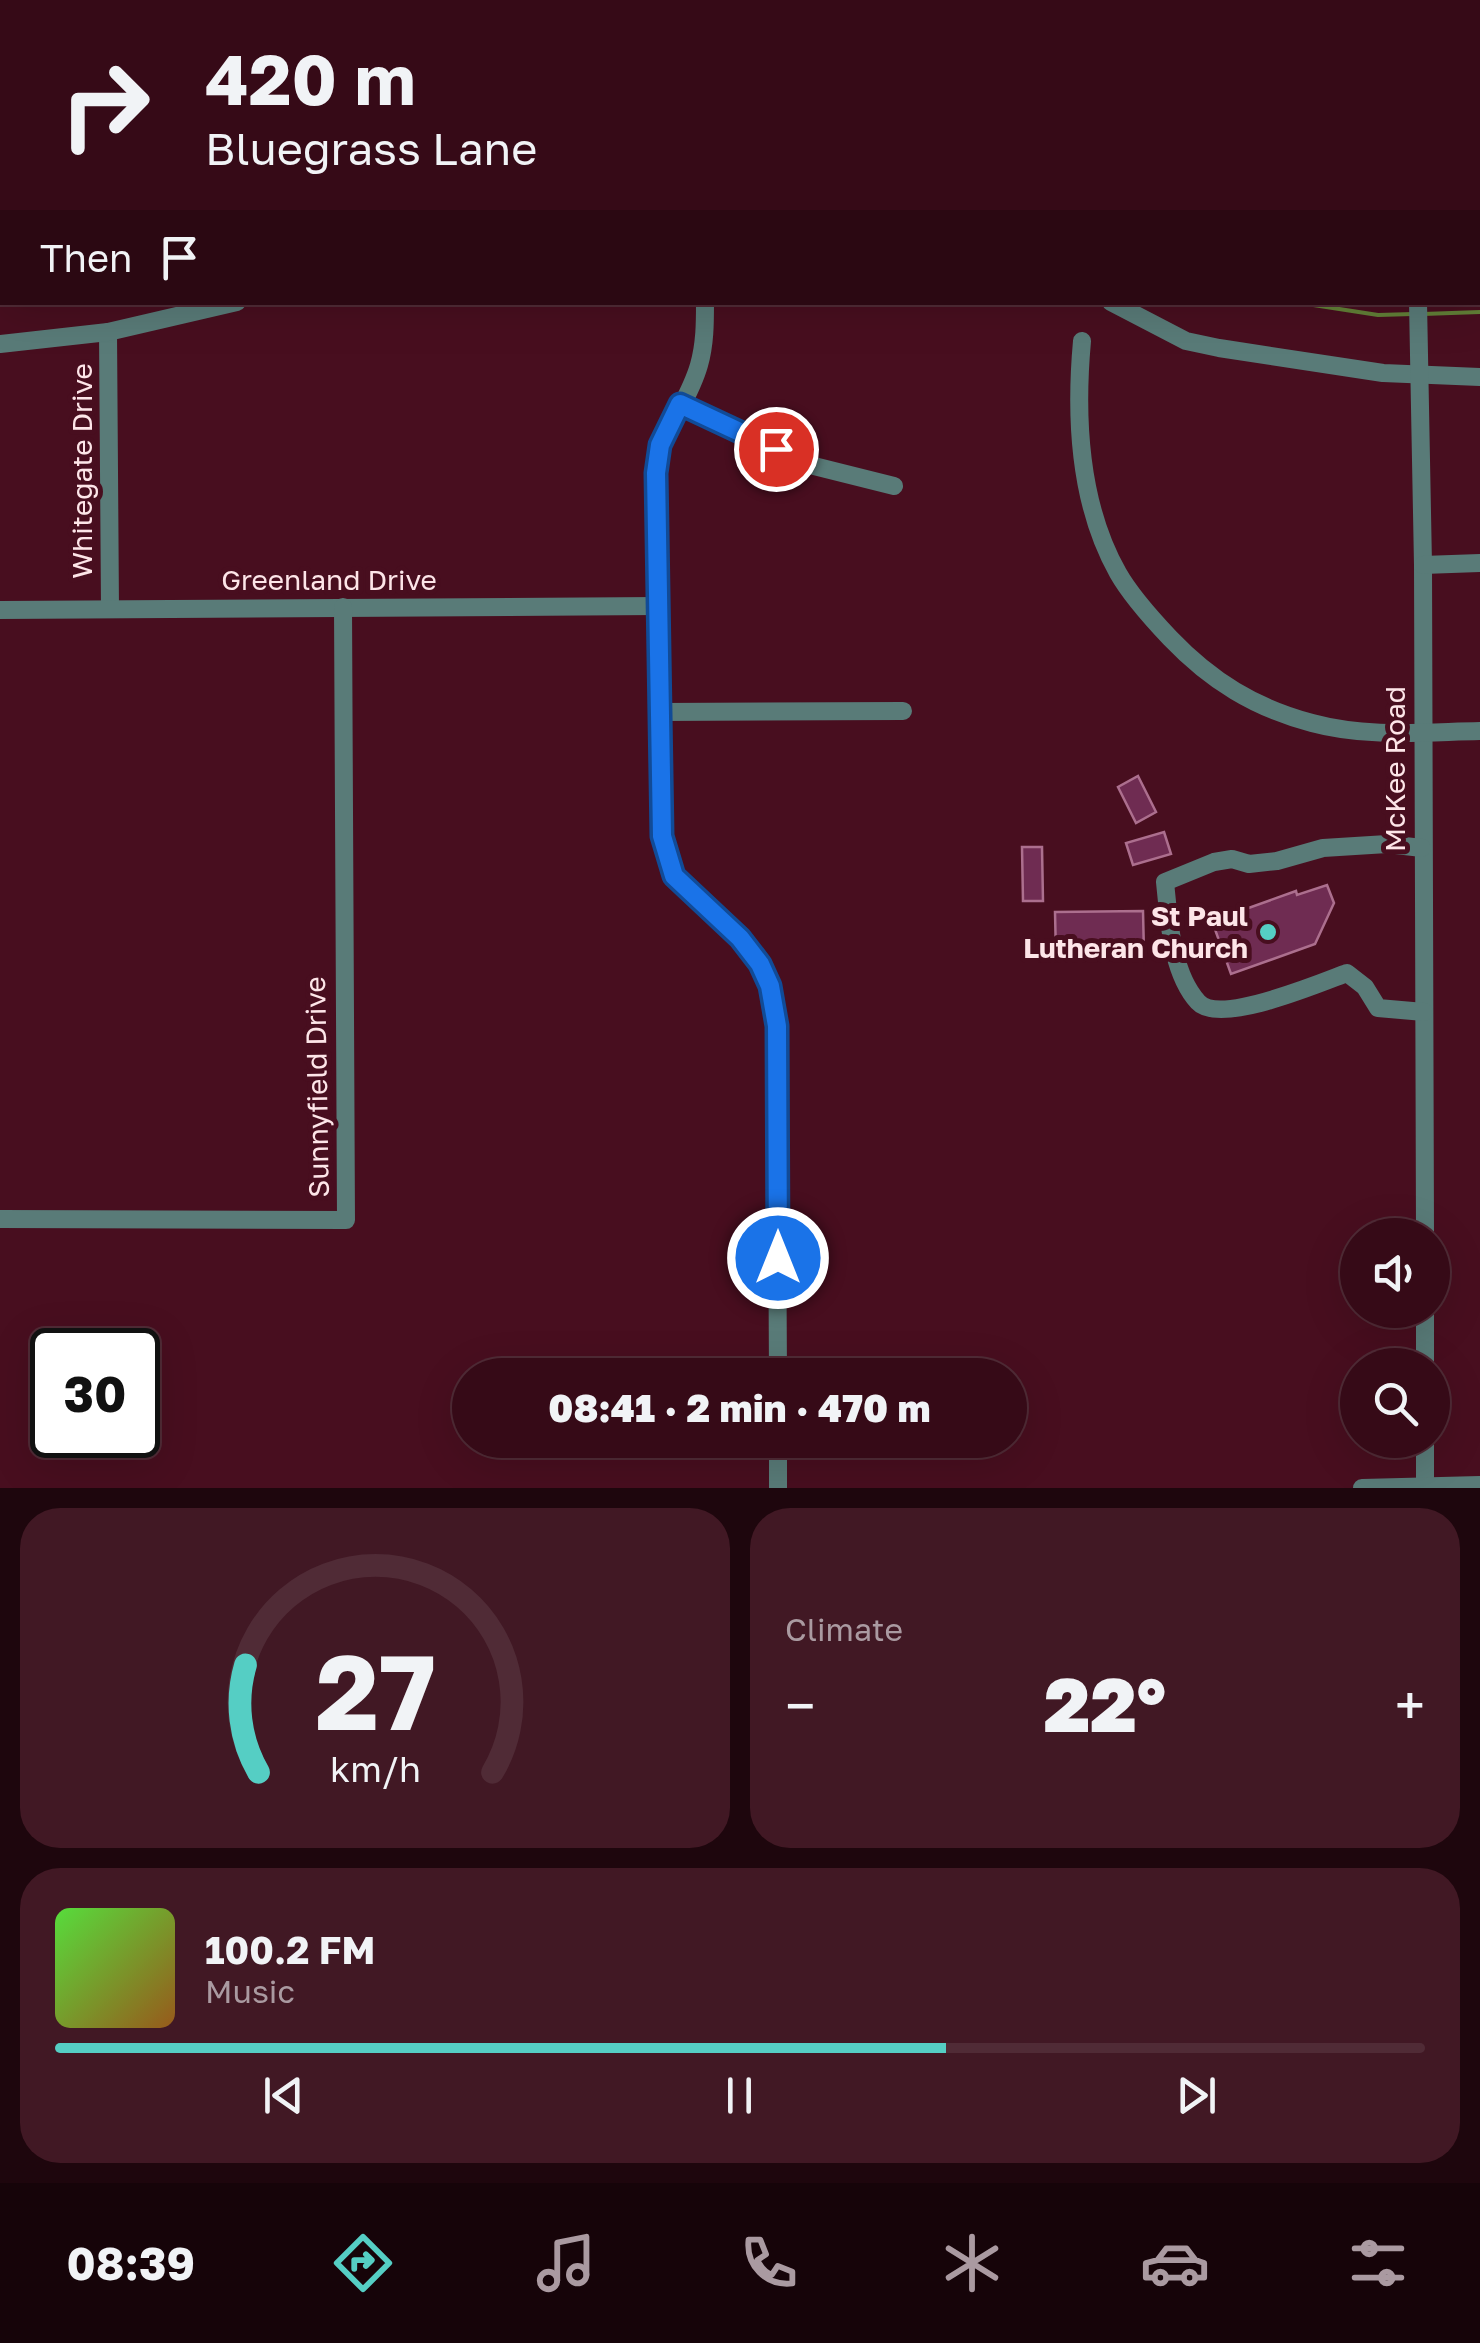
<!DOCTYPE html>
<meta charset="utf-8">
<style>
:root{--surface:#360a17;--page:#411824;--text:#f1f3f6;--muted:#aa9aa1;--line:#502b36;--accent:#55cec4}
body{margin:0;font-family:"Golos Text",sans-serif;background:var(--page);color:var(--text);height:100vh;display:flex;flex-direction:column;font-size:38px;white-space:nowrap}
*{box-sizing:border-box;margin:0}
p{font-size:32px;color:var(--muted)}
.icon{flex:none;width:55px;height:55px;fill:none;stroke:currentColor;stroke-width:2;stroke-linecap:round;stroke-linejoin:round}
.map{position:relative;height:1488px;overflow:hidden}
.panel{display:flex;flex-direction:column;gap:20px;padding:20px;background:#1e060d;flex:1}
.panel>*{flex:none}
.hud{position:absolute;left:0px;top:0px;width:1480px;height:305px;box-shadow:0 10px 40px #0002,0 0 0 2px var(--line);background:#360a17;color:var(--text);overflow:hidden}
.fabs{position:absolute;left:1340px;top:1218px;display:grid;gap:20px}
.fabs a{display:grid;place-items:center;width:110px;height:110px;border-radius:50%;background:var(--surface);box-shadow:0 10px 40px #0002,0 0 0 2px var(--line);font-size:50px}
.speed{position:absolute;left:30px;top:1328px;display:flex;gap:20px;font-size:50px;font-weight:700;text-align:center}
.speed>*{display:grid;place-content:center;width:130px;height:130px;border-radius:50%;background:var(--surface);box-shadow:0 10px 40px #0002,0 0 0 2px var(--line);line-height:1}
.speed .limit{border:5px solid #111;border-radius:15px;background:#fff;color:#111}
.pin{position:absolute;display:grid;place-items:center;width:85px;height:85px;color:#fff;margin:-42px;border:5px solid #fff;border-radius:50%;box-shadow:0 2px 10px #0007}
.me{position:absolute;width:110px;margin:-55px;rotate:0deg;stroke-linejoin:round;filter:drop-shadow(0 0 8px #0008)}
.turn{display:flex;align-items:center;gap:35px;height:210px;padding:0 40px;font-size:45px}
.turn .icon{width:130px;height:130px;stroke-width:2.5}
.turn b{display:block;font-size:70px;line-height:85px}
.then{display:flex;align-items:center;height:95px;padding:0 40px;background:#0003;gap:20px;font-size:38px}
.big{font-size:75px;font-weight:800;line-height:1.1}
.panel .card{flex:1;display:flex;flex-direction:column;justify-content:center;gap:15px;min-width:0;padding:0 35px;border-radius:40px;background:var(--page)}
.panel .dial{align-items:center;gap:0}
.dial svg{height:260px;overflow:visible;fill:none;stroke:var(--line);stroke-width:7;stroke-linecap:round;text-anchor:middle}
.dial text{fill:var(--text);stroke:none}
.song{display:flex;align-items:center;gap:30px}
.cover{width:120px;height:120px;border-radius:15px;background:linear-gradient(135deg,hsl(110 70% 55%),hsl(30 70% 35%))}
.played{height:10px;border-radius:5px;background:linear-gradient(90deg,var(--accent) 65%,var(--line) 65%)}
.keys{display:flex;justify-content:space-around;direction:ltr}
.heat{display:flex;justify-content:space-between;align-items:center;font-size:55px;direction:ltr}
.panel .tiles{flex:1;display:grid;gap:20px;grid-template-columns:1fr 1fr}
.card:last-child{grid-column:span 2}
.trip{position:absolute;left:452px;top:1358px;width:575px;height:100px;border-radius:50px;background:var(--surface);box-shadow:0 10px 40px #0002,0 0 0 2px var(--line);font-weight:800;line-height:100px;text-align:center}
.menu{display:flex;height:160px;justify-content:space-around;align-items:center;background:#160409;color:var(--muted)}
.menu .icon{width:70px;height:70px}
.menu .on{color:var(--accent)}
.menu b{font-size:45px;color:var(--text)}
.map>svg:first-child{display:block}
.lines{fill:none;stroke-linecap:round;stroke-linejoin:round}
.stream{stroke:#628037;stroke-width:4}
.building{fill:#6f2c52;stroke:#ac6f8e;stroke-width:2.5}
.minor{stroke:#597b78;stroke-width:18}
.route-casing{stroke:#114b97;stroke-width:25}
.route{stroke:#1a73e8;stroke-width:18}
.poi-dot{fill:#55cec4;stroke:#480e1f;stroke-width:4}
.labels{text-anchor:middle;stroke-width:10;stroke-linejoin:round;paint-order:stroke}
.street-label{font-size:28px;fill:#fde5e8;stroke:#480e1f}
.poi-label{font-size:28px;font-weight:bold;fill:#fde5e8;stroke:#480e1f;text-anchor:end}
</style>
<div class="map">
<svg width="1480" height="1488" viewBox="0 0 1480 1488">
<rect width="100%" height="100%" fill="#480e1f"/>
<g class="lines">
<!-- stream -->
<g class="stream">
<polyline points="814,0 832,2"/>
<polyline points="615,2 624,0"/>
<polyline points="0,174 2,173"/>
<polyline points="0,266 2,266"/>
<polyline points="1294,302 1378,315 1413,314"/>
<polyline points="1423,314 1480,312"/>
</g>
</g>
<!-- building -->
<g class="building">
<polygon points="1138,776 1156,812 1136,823 1118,787"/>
<polygon points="1164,832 1171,854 1133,865 1126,843"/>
<polygon points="1022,847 1042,847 1043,901 1023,901"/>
<polygon points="1327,885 1334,903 1315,944 1231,974 1212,921 1296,891 1297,895"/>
<polygon points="1143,911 1144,954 1056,956 1055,912"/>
</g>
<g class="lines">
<!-- minor -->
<g class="minor">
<polyline points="333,0 333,2"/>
<polyline points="1439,2 1439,0"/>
<polyline points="1478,70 1480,71"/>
<polyline points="0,198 2,197"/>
<polyline points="1478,246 1480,245"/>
<path d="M705,302c0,21 0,42 -6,63 -11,39 -36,62 -43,108l6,363 12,40 65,62 20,25 11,23 6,23 2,366"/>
<polyline points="1111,302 1186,341 1219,348 1383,373 1480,377"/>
<polyline points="1418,302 1423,565 1425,1235"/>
<polyline points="108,332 110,609"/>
<path d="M1082,341c-7,77 -3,163 36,232 13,23 34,46 52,65 41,43 85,70 142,85 55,15 113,9 168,8"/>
<polyline points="0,344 108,332 237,302"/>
<polyline points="680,404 806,464 894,486"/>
<polyline points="1423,565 1480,563"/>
<polyline points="0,610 658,606"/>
<polyline points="659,712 903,711"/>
<path d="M1422,848l-35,-4 -64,4 -46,13 -28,3 -17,-5 -18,3 -49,20c4,37 6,90 33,120 21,24 122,-19 149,-29l18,14 13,21 46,4"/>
<polyline points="0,1219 346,1220 343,607"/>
<polyline points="1425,1310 1425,1365"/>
<polyline points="778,1440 778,1488"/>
<polyline points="1425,1440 1425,1488"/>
<polyline points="1362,1488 1480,1485"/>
</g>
</g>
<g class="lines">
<!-- route casing -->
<g class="route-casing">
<polyline id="route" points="776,449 680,404 660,445 656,473 662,836 674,876 740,938 760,964 770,986 777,1026 778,1258"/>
</g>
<!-- route -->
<use href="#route" class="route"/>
</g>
<!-- markers -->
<circle class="poi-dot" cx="1268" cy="932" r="10"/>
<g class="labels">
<!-- street labels -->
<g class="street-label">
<text transform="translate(82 471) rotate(-90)" y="10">Whitegate Drive</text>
<text x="329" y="590">Greenland Drive</text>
<text transform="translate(1395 769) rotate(-90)" y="10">McKee Road</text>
<text transform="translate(317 1087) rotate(-91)" y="10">Sunnyfield Drive</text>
</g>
<!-- poi labels -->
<g class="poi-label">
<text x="1248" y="926">St Paul<tspan x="1248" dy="32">Lutheran Church</tspan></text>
</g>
</g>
</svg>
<div class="fabs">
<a><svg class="icon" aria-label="sound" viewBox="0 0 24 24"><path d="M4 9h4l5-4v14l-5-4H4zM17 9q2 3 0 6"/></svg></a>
<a><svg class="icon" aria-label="search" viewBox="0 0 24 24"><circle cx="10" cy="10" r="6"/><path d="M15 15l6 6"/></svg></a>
</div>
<div class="speed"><div class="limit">30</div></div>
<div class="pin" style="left:776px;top:449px;background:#d93025"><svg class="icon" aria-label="arrive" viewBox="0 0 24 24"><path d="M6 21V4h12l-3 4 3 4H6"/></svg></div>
<svg class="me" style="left:778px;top:1258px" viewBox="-20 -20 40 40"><circle r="17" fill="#1a73e8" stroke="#fff" stroke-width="3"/><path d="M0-11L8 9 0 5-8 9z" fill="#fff"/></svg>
<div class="trip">08:41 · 2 min · 470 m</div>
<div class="hud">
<div class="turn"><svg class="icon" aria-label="right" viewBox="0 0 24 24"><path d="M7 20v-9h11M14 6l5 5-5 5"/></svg><div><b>420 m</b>Bluegrass Lane</div></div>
<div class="then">Then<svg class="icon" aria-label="arrive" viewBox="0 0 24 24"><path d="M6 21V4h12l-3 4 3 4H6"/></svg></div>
</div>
</div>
<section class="panel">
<div class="tiles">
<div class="card dial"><svg viewBox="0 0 100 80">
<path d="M14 69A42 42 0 1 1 86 69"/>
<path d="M14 69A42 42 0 0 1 10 36" stroke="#55cec4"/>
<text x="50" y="56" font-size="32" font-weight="700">27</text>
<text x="50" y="72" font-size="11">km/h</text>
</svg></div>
<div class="card"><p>Climate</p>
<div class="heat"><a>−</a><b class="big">22°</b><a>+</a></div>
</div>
<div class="card">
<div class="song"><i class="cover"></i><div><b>100.2 FM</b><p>Music</p></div></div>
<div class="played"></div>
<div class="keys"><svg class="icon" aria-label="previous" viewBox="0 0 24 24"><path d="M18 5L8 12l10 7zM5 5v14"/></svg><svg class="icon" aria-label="pause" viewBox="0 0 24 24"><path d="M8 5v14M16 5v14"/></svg><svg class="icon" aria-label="next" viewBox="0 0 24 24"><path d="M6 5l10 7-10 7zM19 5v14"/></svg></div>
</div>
</div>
</section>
<nav class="menu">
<b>08:39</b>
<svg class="icon on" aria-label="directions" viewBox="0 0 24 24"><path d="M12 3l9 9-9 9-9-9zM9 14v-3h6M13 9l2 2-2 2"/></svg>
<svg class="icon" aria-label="music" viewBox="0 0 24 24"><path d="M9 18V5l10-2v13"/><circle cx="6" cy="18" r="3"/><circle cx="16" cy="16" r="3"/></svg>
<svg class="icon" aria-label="phone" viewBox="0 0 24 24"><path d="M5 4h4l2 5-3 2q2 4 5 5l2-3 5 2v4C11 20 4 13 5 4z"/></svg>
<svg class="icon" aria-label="climate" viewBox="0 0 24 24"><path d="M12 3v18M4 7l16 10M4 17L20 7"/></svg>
<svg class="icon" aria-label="car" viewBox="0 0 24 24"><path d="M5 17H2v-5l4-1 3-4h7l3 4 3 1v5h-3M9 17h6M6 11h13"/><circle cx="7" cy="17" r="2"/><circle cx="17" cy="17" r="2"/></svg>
<svg class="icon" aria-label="filters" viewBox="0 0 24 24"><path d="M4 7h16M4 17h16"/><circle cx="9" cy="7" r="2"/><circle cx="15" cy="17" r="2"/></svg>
</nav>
